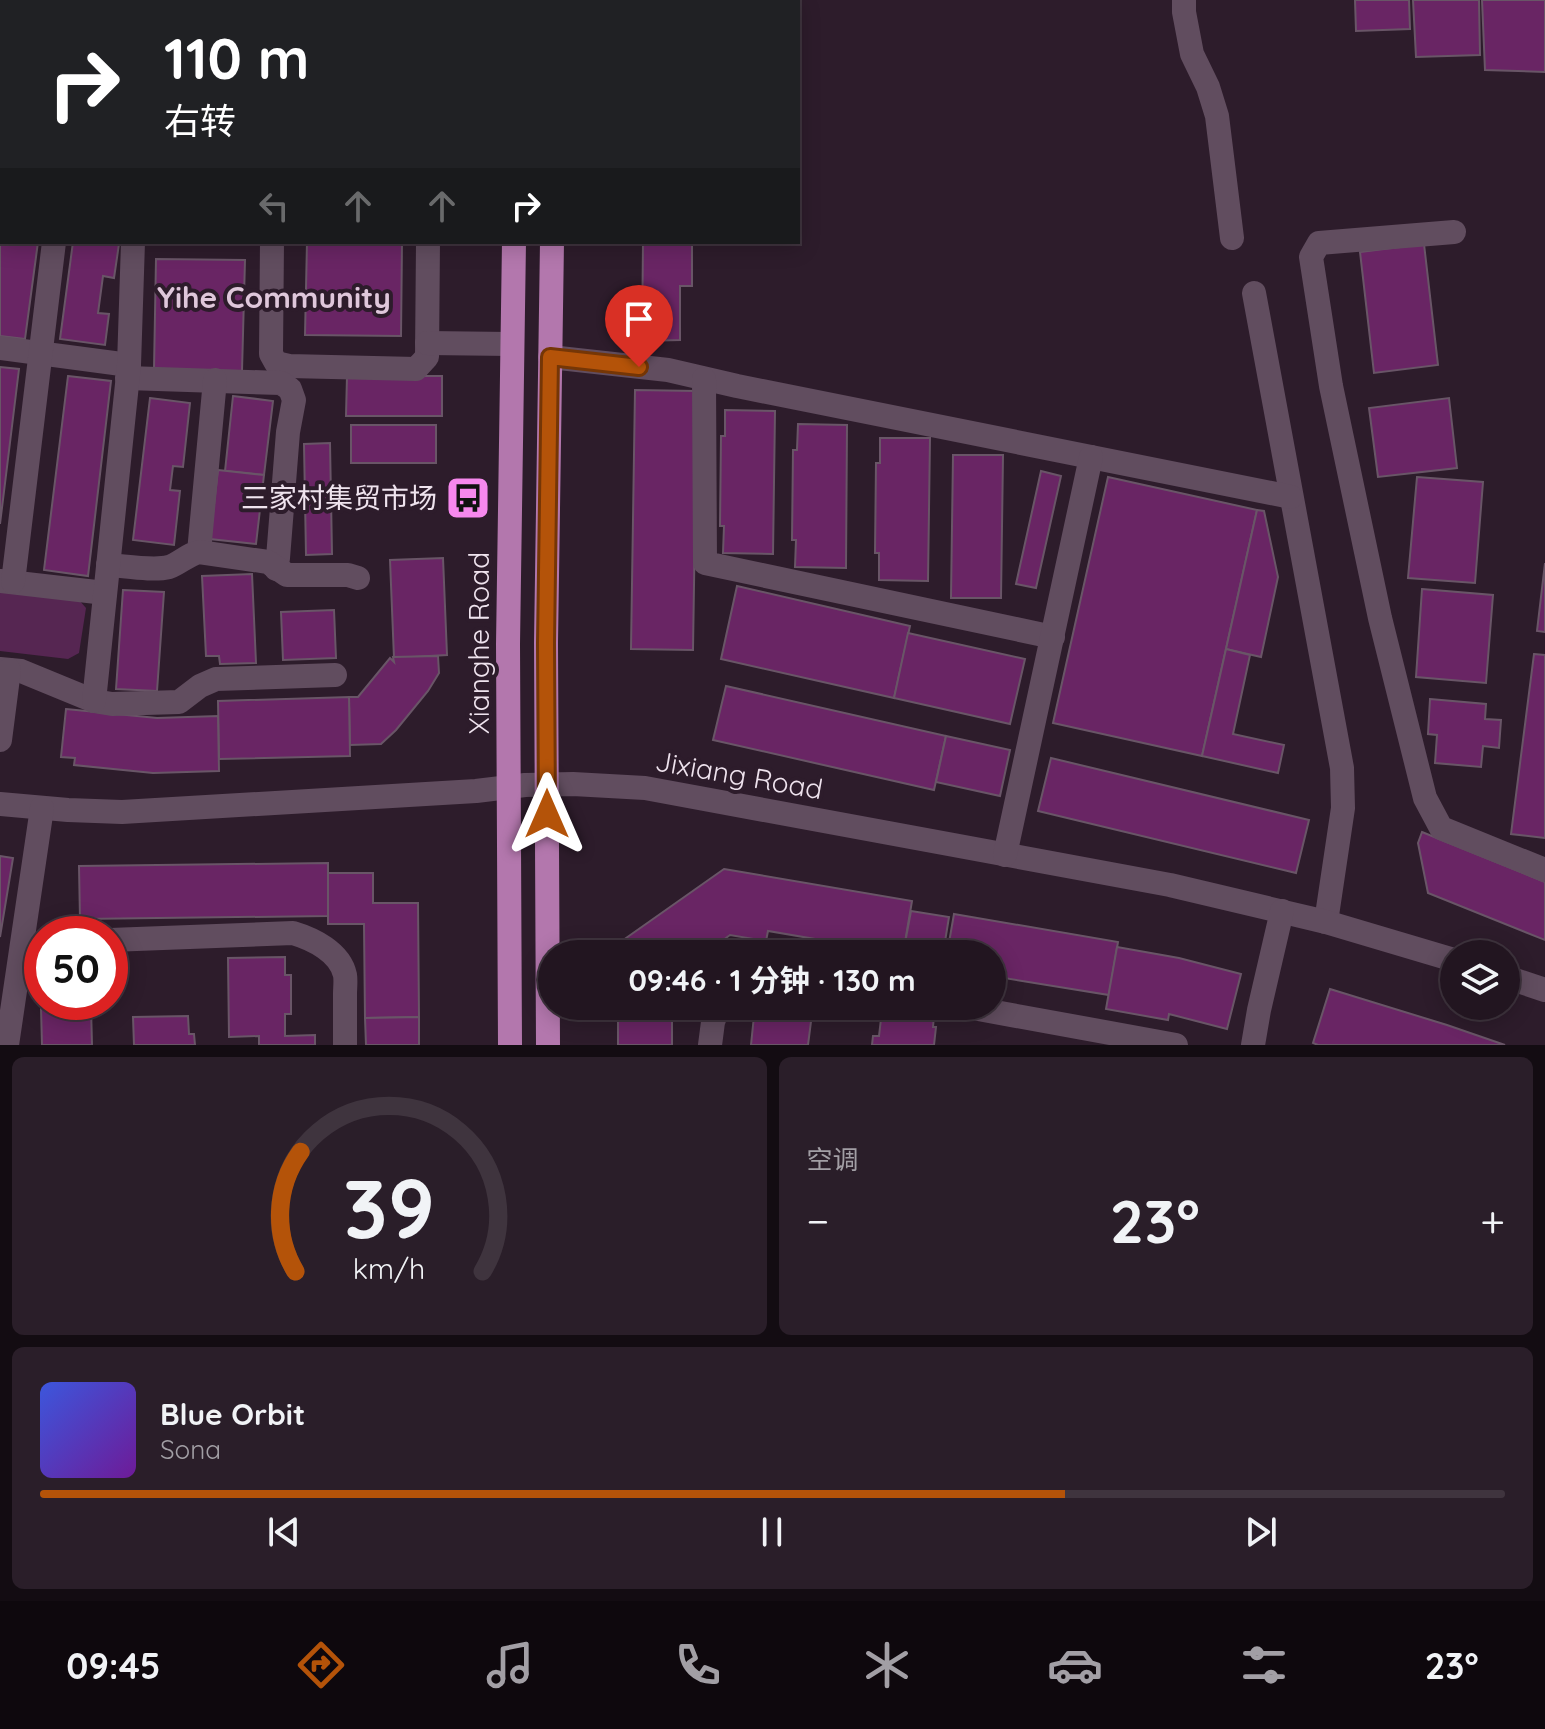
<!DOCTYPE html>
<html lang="zh">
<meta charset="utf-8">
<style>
:root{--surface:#221520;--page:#2a1e29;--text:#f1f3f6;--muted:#a29fa5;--line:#3f343e;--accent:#b45309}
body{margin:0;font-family:Quicksand,"Noto Sans SC",sans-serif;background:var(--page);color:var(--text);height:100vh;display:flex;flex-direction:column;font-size:30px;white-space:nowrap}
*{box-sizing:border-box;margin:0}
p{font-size:26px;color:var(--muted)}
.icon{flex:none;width:44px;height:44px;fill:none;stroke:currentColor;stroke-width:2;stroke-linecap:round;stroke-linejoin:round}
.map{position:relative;height:1045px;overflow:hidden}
.drawer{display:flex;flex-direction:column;gap:12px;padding:12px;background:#130c12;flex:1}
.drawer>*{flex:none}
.top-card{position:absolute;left:0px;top:0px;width:800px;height:244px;box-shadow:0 4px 20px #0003,0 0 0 2px var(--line);background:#202124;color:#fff;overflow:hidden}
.buttons{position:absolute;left:1440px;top:940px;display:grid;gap:16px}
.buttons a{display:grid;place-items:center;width:80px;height:80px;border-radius:50%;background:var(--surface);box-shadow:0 4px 20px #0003,0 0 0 2px var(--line);font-size:40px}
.speed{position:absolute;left:24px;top:916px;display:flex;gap:16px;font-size:40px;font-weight:700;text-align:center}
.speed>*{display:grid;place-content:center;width:104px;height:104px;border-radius:50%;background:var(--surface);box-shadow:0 4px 20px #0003,0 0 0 2px var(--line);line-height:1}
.speed .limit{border:12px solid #d22;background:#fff;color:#111}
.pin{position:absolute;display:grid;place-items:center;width:68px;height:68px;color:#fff;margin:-82px -34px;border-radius:50% 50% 50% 0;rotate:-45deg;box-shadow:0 0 8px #0007}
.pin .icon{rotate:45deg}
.me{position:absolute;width:88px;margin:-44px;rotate:0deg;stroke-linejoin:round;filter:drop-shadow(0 0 6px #0008)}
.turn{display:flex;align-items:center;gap:28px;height:168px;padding:0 32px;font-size:36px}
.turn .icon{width:104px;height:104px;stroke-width:2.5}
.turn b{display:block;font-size:56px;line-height:68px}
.lanes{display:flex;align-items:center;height:76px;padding:0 32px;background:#0003;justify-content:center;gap:40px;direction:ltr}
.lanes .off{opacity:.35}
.big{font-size:60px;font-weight:700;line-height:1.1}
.drawer .widget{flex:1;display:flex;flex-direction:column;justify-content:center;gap:12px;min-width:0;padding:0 28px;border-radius:12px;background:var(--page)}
.drawer .dial{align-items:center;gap:0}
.dial svg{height:208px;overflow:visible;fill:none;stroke:var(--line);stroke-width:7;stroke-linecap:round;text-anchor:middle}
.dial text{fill:var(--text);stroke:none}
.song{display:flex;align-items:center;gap:24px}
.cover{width:96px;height:96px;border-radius:12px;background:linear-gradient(135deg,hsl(230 70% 55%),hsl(280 70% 35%))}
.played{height:8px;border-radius:4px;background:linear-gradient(90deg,var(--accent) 70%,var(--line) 70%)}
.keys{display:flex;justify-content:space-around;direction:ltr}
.heat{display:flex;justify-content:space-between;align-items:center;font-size:44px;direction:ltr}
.drawer .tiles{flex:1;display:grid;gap:12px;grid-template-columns:1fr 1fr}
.widget:last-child{grid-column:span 2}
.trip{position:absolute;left:538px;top:940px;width:468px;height:80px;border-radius:40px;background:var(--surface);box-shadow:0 4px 20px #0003,0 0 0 2px var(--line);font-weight:700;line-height:80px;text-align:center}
.tabs{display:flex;height:128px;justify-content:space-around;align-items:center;background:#0e080d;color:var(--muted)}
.tabs .icon{width:56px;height:56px}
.tabs .current{color:var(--accent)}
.tabs b{font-size:36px;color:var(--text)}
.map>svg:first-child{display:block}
.green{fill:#562652}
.building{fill:#692564;stroke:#695567;stroke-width:2}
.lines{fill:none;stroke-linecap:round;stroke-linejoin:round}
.minor{stroke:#614d5f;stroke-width:24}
.major{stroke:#b377ad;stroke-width:24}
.route-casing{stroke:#753606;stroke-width:20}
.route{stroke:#b45309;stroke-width:14}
.labels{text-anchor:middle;stroke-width:8;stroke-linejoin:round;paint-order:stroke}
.poi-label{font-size:28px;fill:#efe3ee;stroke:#2d1c2b;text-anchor:end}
.street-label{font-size:28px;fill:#efe3ee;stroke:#2d1c2b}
.neighbourhood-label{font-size:30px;font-weight:bold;fill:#dfc7db;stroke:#2d1c2b}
</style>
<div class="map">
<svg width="1545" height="1045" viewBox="0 0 1545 1045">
<rect width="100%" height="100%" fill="#2d1c2b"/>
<!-- green -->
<polygon class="green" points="0,588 79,600 86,608 79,653 68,659 0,651"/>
<!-- building -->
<g class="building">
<polygon points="229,0 282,0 282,2 228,2"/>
<polygon points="1355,0 1409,0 1410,29 1356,31"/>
<polygon points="1413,0 1479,0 1480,55 1416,57"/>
<polygon points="1482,0 1545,0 1545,72 1485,70"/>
<polygon points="2,122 2,190 0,190 0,137"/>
<polygon points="0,233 2,233 2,242 38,242 25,339 0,336"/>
<polygon points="73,242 100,242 119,244 114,278 103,276 98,313 109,314 105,345 60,339"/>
<polygon points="307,242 402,242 401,336 305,335"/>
<polygon points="643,242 692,242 692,286 680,286 680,340 642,341"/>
<polygon points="1424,244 1438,365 1374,373 1360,252"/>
<polygon points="156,259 245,260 242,371 154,370"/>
<polygon points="0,367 19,369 0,524"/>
<polygon points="68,376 111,381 88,576 44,570"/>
<polygon points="347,376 442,376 442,416 346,416"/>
<polygon points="635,390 697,391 693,650 631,649"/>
<polygon points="233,396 273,401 264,475 225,471"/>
<polygon points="150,398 190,403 183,467 173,466 170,490 180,491 174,545 133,540"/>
<polygon points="1449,398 1457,468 1378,477 1369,408"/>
<polygon points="725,410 775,411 773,554 723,553 724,526 720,526 721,436 725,436"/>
<polygon points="798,424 847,425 846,568 795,567 796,540 792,540 793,450 797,450"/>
<rect x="351" y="425" width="85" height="38"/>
<polygon points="880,438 930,438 928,581 879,580 879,553 875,553 876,463 880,463"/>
<polygon points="330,443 332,554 306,555 304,444"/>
<polygon points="953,455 1003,455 1001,598 951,598"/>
<polygon points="218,470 264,475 256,544 210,539"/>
<polygon points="1041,471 1061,476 1036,588 1016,584"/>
<polygon points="1108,477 1257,510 1202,756 1053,723"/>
<polygon points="1417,477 1483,482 1475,583 1408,578"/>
<polygon points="1257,510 1264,511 1278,577 1261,657 1226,649"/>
<polygon points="443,558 447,655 394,658 390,560"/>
<polygon points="1545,563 1545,632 1537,631"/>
<polygon points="252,574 256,663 220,664 219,656 206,656 202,576"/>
<polygon points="737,586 910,626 894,698 721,659"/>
<polygon points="1422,589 1493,595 1486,683 1416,677"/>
<polygon points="123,590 164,592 157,691 116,689"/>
<polygon points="334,610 336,658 283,660 281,612"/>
<polygon points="908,633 1025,659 1010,724 894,698"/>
<polygon points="1226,649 1250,655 1233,734 1284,745 1278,773 1202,756"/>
<polygon points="1534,654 1545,655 1545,838 1511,834"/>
<polygon points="438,656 439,673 428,691 396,730 381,744 350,745 349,697 358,697 390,658 394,662 393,657"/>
<polygon points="726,686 946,736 934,790 713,740"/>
<polygon points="349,697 350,756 219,759 218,701"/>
<polygon points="1430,699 1486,704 1485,719 1501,720 1499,748 1483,746 1481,767 1435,763 1437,735 1428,734"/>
<polygon points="66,709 157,718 218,716 219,771 153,773 74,765 75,758 61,757"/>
<polygon points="946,736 1010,750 1000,796 936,782"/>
<polygon points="1051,758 1309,820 1296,873 1038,811"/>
<polygon points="1422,832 1545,882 1545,940 1428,893 1418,843"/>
<polygon points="0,856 13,858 0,937"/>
<polygon points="328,863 328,916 80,919 79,866"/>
<polygon points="724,869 912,901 903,954 768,931 766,941 730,935 704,954 619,954 619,943"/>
<polygon points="328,873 373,873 373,903 418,903 419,1017 365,1018 364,924 328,924"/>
<polygon points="911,911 949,917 943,954 903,954"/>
<polygon points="954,914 1118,942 1109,995 992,976 992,954 947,954"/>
<polygon points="1117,947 1179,958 1241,974 1227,1029 1169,1014 1168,1020 1106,1009"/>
<polygon points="285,957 285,975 291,975 291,1014 285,1014 285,1036 315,1035 315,1045 259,1045 259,1036 229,1037 228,958"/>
<polygon points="1330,989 1447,1025 1505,1045 1318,1045 1313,1043"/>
<polygon points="55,1002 108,1002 108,1007 91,1007 92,1045 42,1045 41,1008 55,1008"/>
<rect x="618" y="1006" width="54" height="39"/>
<polygon points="755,1006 813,1006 808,1045 751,1045"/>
<polygon points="882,1010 934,1016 933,1027 936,1027 934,1045 872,1045 873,1036 879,1036"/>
<polygon points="188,1016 189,1034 194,1034 195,1045 134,1045 133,1017"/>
<polygon points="419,1017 419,1045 366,1045 365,1018"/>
</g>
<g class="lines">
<!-- minor -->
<g class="minor">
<polyline points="1184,0 1184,12 1192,54 1208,87 1217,116 1232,238"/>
<polyline points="82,2 83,0"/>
<polyline points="126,2 126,0"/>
<polyline points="0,207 2,207"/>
<polyline points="1454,232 1319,243 1311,257 1331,386 1380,618 1425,798 1441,828 1545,870"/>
<polyline points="272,242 271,354 276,363 289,366 416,369 427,357 428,242"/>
<polyline points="1254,293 1342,768 1343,808 1326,922"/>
<polyline points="427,343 512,344"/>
<polyline points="0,348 129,365"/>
<polyline points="550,357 668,370 737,386 1291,497"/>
<polyline points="127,378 281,383 290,389 294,400 288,432 278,558 276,569"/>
<polyline points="704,379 705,563 1053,637"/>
<polyline points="199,552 215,380"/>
<path d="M108,565c17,1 45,6 61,2 11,-4 18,-12 30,-15l69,10 19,13h61l10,3"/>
<polyline points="0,581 105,593"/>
<polyline points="13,582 54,242"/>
<polyline points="0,669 21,671 94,701 112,704 179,702 200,686 216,679 335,675"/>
<polyline points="94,701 129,365 133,242"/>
<polyline points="0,740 9,670"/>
<polyline points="0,804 68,810 122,812 476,791 525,785 573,784 645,788 1170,885 1326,922 1454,960"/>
<polyline points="1005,855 1091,457"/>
<path d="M110,940l183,-7c20,6 47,19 52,42 1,6 0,13 0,19 0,17 0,34 0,51"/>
<polyline points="1506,977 1545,990"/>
<polyline points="962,1006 1176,1045"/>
<polyline points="7,1045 42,808"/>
<polyline points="710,1045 713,1022 719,1006"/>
<polyline points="1253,1045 1259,1010 1282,911"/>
</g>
<!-- major -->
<g class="major">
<polyline points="517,2 518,0"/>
<polyline points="556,2 556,0"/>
<polyline points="510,1045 508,644 514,242"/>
<polyline points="548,1045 546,643 552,242"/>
</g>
</g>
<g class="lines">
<!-- route casing -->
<g class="route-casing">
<polyline id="route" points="547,814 546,643 550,357 639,367"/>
</g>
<!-- route -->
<use href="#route" class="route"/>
</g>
<!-- icons -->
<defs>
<g id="bus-square" transform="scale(2.3)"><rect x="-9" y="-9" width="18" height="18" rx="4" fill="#f688ed" stroke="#2d1c2b"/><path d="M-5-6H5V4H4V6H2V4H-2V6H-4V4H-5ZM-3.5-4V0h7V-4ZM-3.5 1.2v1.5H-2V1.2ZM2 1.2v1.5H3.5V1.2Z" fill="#111"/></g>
</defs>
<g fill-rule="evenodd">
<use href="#bus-square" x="468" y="498"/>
</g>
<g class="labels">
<!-- poi labels -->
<g class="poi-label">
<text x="437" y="508">三家村集贸市场</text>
</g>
<!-- street labels -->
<g class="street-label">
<text transform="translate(479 643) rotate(-90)" y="10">Xianghe Road</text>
<text transform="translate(739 775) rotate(10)" y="10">Jixiang Road</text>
</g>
<!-- neighbourhood labels -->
<g class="neighbourhood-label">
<text x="274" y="308">Yihe Community</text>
</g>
</g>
</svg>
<div class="buttons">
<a><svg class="icon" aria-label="layers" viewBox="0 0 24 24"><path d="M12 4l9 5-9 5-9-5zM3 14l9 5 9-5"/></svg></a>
</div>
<div class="speed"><div class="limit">50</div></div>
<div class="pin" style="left:639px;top:367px;background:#d93025"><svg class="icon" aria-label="arrive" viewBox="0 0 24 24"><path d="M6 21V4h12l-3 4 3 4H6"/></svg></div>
<svg class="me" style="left:547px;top:814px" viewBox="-20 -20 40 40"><path d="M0-17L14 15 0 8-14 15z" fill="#b45309" stroke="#fff" stroke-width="4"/></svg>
<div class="trip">09:46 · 1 分钟 · 130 m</div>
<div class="top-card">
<div class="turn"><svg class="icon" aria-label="right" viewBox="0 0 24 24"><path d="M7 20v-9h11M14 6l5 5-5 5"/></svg><div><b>110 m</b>右转</div></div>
<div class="lanes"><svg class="icon off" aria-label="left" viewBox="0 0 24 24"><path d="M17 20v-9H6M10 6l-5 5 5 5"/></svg><svg class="icon off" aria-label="ahead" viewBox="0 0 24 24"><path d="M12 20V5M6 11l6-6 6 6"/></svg><svg class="icon off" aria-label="ahead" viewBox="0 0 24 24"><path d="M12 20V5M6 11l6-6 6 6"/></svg><svg class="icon" aria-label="right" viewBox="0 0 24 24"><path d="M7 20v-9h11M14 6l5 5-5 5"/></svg></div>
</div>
</div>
<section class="drawer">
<div class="tiles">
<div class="widget dial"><svg viewBox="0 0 100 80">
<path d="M14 69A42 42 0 1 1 86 69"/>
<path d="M14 69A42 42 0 0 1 16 23" stroke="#b45309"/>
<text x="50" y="56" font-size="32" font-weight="700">39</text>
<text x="50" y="72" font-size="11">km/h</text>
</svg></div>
<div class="widget"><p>空调</p>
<div class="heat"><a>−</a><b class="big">23°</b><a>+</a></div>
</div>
<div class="widget">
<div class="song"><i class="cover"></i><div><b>Blue Orbit</b><p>Sona</p></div></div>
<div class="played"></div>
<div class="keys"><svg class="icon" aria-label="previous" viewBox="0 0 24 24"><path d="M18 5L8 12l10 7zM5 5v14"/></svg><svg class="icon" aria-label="pause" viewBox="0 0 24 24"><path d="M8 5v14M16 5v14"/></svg><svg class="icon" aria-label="next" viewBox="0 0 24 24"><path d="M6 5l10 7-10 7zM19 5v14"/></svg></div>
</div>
</div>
</section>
<nav class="tabs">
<b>09:45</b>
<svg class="icon current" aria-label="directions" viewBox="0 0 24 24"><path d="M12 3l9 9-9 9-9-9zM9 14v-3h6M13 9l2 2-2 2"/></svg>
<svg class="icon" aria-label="music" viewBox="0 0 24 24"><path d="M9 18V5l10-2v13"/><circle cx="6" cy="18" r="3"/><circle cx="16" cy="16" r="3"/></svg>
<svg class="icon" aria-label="phone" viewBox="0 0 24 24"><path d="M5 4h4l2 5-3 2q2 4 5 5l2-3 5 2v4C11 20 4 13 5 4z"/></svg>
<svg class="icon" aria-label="climate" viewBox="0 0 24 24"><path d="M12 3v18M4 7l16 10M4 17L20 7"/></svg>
<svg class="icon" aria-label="car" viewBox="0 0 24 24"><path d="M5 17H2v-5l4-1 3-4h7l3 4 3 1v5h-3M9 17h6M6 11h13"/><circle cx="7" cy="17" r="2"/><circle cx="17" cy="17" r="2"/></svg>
<svg class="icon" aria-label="filters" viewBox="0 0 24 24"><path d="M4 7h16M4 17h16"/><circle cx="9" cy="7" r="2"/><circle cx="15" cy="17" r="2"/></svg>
<b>23°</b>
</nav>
